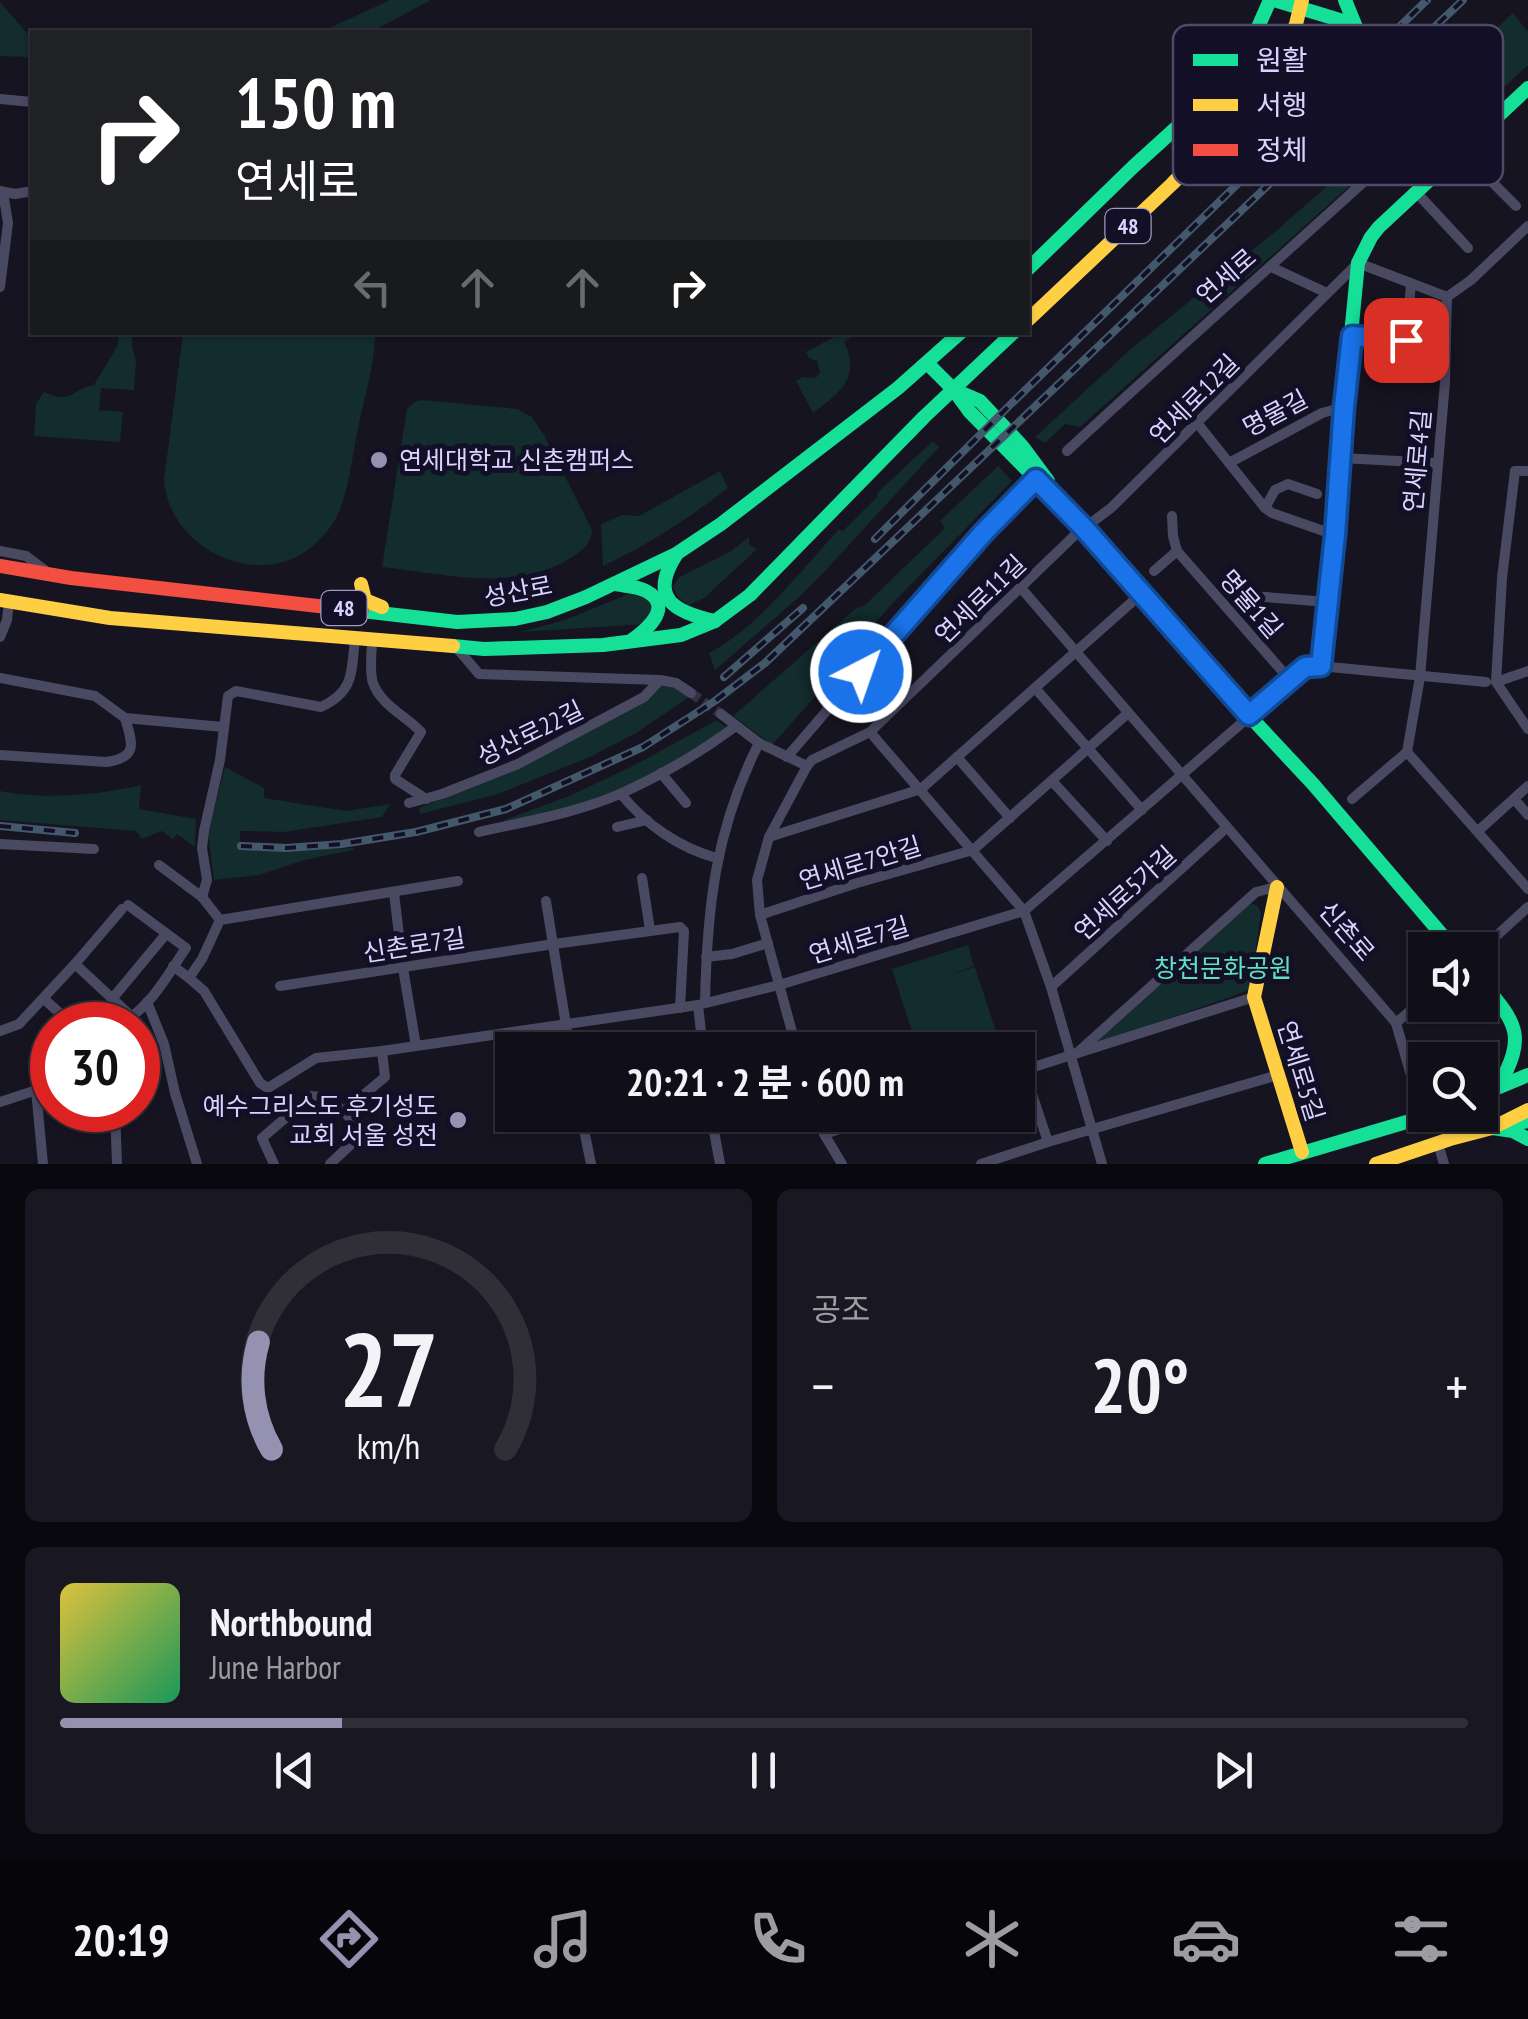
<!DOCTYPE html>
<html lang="ko">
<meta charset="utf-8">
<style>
:root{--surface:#100f19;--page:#191822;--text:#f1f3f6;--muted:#9c9ca2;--line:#302f38;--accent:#9591b1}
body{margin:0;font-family:"PT Sans Narrow","Noto Sans KR",sans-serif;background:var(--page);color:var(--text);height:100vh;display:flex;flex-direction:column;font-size:38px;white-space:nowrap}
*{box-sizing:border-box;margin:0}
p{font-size:32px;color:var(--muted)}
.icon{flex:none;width:55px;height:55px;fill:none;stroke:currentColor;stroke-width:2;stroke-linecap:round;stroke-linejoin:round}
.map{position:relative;height:1164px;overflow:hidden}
.sheet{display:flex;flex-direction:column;gap:25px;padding:25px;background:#09080e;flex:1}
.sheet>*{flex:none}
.banner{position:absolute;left:30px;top:30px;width:1000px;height:305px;border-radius:0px;box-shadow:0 2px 8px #0004,0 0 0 2px var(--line);background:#202124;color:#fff;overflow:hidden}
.fabs{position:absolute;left:1408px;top:932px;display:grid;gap:20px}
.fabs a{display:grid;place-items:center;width:90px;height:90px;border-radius:0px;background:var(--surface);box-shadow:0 2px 8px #0004,0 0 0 2px var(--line);font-size:50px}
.speed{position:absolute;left:30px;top:1002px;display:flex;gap:20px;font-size:50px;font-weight:700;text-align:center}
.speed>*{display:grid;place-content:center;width:130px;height:130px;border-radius:50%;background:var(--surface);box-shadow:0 2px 8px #0004,0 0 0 2px var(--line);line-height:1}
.speed .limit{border:15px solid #d22;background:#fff;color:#111}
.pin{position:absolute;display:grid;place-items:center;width:85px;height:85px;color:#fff;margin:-42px;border-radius:20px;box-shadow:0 5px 15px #0006}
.me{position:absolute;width:110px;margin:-55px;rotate:41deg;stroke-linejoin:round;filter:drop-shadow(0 0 8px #0008)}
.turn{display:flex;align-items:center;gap:35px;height:210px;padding:0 40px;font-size:45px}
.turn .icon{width:130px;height:130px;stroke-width:2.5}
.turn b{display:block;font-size:70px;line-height:85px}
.lanes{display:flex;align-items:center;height:95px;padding:0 40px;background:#0003;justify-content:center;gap:50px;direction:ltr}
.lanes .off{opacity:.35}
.big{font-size:75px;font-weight:700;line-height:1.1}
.sheet .card{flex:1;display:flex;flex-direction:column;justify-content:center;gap:15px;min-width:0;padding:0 35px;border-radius:15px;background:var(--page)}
.sheet .dial{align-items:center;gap:0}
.dial svg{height:260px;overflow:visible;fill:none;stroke:var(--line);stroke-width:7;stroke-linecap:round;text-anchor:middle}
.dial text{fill:var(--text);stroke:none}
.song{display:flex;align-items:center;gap:30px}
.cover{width:120px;height:120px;border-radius:15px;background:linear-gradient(135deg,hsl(50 70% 55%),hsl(150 70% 35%))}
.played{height:10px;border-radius:5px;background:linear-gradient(90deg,var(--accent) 20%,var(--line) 20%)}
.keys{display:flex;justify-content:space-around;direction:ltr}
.heat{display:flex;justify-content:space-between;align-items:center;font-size:55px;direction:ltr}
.sheet .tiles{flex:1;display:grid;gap:25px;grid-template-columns:1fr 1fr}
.card:last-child{grid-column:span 2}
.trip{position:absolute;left:495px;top:1032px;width:540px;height:100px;border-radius:0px;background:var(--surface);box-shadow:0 2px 8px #0004,0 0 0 2px var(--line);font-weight:700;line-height:100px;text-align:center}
.menu{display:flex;height:160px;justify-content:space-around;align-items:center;background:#06060a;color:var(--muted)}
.menu .icon{width:70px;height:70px}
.menu .selected{color:var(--accent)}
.menu b{font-size:45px;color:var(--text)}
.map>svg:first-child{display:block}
.green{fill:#132c2d}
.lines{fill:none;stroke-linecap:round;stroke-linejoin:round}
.street-tunnel{stroke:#333142;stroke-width:10;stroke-dasharray:10 5;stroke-linecap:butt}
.secondary-tunnel{stroke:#333142;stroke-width:14;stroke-dasharray:14 7;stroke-linecap:butt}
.street{stroke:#4a4962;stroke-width:10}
.fast{stroke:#16e098;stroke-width:14}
.slow{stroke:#ffcf43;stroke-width:14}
.jam{stroke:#f24e42;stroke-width:14}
.rail-casing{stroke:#43596b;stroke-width:8}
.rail{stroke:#130f26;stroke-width:4;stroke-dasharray:11;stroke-linecap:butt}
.route-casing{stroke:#114b97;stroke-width:25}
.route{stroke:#1a73e8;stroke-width:18}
.poi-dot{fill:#9591b1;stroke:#130f26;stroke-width:4}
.labels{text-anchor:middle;stroke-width:10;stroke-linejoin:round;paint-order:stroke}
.shield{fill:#130f26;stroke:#9e99be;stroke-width:2.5}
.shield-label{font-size:22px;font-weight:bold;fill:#d9d4ff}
.street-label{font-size:25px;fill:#d9d4ff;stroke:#130f26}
.poi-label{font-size:25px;fill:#d9d4ff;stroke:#130f26;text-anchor:start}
.park-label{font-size:25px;fill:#5fe0c0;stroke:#130f26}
.key{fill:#130f26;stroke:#4e4a67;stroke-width:2.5}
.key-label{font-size:28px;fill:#d9d4ff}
</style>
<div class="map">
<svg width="1528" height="1164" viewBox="0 0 1528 1164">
<rect width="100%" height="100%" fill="#161421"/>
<!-- green -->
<g class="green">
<polygon points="390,0 431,0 371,32 321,32"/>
<polygon points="0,2 32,39 32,57 0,56"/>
<path d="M1513,13l15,19v33l-56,52c-18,6 -29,-15 -40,-27z"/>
<polygon points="1400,122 1410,132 1080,427 1065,424 1045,443 1035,437 1132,348 1276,231"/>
<path d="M119,333h13v13l4,15 -2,29 -33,-2 -2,22 24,2 -3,30 -86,-6 2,-32 8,-12c31,13 24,-2 50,-7l23,-38z"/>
<path d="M183,333h192c0,30 -10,61 -16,91 -6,27 -9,57 -18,83 -4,12 -12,23 -21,32 -52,57 -151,13 -156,-59z"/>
<path d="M842,333h8l2,4 -8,5c18,36 -6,52 -31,71l-17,-32 7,-4 13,1 4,-6 -3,-11 -8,-3 -3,-6z"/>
<path d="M423,400l94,9 15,8 12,18 48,95c-1,12 -7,18 -17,25 -55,39 -130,19 -193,12l25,-158 9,-8z"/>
<path d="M933,441l6,6 -114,124 -27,27 -83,72 -6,-17c50,-26 92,-83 130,-124l4,2 35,-35 -1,-3z"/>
<polygon points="998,466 1012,481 888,608 819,692 772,745 733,716 855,609 865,605 945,528 940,521"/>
<path d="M720,471l8,17c-39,30 -80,57 -125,78l-2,-42 22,-9 16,1z"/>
<polygon points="749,537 749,545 757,549 704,598 688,605 678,597 673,587 678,578 730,552"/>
<polygon points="631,593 641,594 654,608 646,624 520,632 565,620"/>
<polygon points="662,684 673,685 690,696 638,732 590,757 498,794 420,814 419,808 520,767"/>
<path d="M717,720l11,9c-46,28 -94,59 -147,75 -25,7 -51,13 -76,19l-1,-3 63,-23 66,-31z"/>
<polygon points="225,767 264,788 264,798 346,811 390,804 382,817 284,832 240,831 240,849 269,851 353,848 353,850 304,860 259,875 214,880 208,834"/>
<path d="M141,785l-2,24 57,10 -1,28 -18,-13 -4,5 -11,-8 -20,8 -6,-8 -136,-11v-29c40,9 101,4 141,-6z"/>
<polygon points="1252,904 1257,905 1261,913 1250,990 1094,1045 1248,905"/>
<polygon points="968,945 974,966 946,976 975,967 1002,1050 918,1050 892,969"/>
</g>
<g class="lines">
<!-- street-tunnel -->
<polyline class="street-tunnel" points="691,693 721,714"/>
<!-- secondary-tunnel -->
<polyline class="secondary-tunnel" points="1368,48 1409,96"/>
<!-- street -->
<g class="street">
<polyline points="0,99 32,102"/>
<polyline points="1460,150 1516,206"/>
<polyline points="0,191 15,194 32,191"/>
<polyline points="1416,192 1468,248"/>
<polyline points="1271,267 1327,293"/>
<polyline points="0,287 8,223 3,192"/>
<polyline points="1447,297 1471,280 1528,226"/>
<polyline points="1352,336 1406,340 1411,284"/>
<polyline points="1198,424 1265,508 1272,513 1335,535"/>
<path d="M1067,451c115,-107 233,-210 348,-316"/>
<polyline points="1341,458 1436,463"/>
<polyline points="1229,463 1322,413 1344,407"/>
<polyline points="1528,471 1515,471 1502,578 1496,682 1528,729"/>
<polyline points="1265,508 1275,490 1288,484 1317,494"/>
<polyline points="1172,516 1173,536 1177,551 1290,680"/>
<polyline points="0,551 26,556 46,571"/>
<polyline points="1154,571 1177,551"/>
<polyline points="1021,588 1396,1023 1423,1117"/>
<polyline points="1233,613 1252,596 1328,602"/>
<polyline points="0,637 7,620 9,601"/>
<path d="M372,640c0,13 -3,31 1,43 8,22 33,33 48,49l-26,43v4l31,20"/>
<polyline points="456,647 479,674 660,680 676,683 691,693"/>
<path d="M0,678l95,18 30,22c8,26 13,40 -19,44l-106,-7"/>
<polyline points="1496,682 1528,671"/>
<polyline points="1035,688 1142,810"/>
<polyline points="721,714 759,743 807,766"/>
<polyline points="125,718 223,727"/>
<polyline points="870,732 1024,911 1051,987 1102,1164"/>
<polyline points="1407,752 1528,889"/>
<polyline points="787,757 910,614 1006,509 1036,479"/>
<polyline points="957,757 1010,818"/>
<polyline points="661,773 686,803"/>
<polyline points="1052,781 1107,841"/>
<path d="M621,794c24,30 58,54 96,64"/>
<polyline points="1352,799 1407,752 1420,677 1445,382 1447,297"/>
<polyline points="1514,799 1528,815"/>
<polyline points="409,803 442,794 518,764 644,697 660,680"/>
<polyline points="617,827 647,820"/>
<polyline points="1478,831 1528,786"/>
<path d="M479,832c48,-11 98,-19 143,-39 40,-18 79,-41 114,-67"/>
<polyline points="769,837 921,789 1141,594"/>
<polyline points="0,844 94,849"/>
<polyline points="159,865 202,897 220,920"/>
<polyline points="642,878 650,930"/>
<polyline points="394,893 403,968 416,1046"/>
<path d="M202,897l5,-17 -5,-32 2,-17 16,-71 8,-64 8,-5 85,16c34,-16 30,-35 34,-68"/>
<polyline points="546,901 570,1050"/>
<polyline points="760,915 857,883 973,850 1127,714"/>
<polyline points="1480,951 1528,907"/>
<polyline points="706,957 732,954 768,943"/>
<polyline points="75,964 132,1017"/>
<polyline points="173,966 189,978 202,959 220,920 458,881"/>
<polyline points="189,978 204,991 260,1083 268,1088 316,1058 382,1051 698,1005 779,985 1024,911 1309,665 1486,682"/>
<polyline points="280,986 554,944 680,927 684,931 680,1008"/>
<polyline points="1051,987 1226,828"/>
<polyline points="44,999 73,1025"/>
<polyline points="112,999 166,934"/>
<polyline points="147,1002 164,1044 175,1093 197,1164"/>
<path d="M705,1003c2,-95 10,-173 54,-260"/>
<polyline points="698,1005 703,1050"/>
<polyline points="1396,1023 1425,998"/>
<path d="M116,1025c32,-12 52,-51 70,-77l-58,-43"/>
<polyline points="0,1031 19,1024 75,964 122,909"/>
<polyline points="797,1050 760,915 757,880 769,837 807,766 812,760 870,732 1075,535 1111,508 1358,263 1447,297"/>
<polyline points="1077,1053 1256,892 1277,887"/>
<polyline points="1024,1070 1048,1142"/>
<polyline points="1018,1072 1254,997"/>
<polyline points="36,1090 43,1164"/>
<polyline points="0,1102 52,1085"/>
<polyline points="115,1110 117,1164"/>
<polyline points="344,1111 385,1077 382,1051"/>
<polyline points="581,1115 591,1164"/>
<polyline points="711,1115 720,1164"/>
<polyline points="818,1115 824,1134 842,1164"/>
<polyline points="824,1134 885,1115"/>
<polyline points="1438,1143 1444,1164"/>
<path d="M274,1164l-12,-26 49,-42c23,0 38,21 52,37l-33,31"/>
<polyline points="981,1164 1048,1142 1278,1075"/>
</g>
<!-- fast -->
<g class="fast">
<polyline points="1274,0 1343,21 1353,29 1368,48"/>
<polyline points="1345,0 1362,42"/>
<polyline points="1028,269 1134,166 1230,79 1248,50 1270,0"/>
<polyline points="927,363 953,389 969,411 1084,528 1242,708 1313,784 1455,950"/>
<polyline points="954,390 980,401 1022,446 1048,481"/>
<path d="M676,555c-28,44 -1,57 39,66"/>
<path d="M614,584c10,2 23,2 32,7 28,15 2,38 -14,49"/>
<polyline points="362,611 457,622 515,619 547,612 586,597 676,554 721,524 898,388 961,332"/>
<polyline points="453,646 484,649 603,645 681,635 715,621 750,595 924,417 1014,332"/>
<polyline points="1321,666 1335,535 1344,407 1358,263 1371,237 1379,227 1528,88"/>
<path d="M1480,980c36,43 48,54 18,107"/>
<polyline points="1480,1095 1528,1075"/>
<polyline points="1503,1126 1528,1121"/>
<polyline points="1492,1128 1513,1131 1528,1139"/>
<polyline points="1265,1164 1430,1115"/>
</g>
<!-- slow -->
<g class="slow">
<polyline points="1263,98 1327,41 1338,38 1362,42"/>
<polyline points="1028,320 1172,184 1258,96 1285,50 1296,24 1302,0"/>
<polyline points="361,584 365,600 382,607"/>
<polyline points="0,600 110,618 453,646"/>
<polyline points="1277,887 1254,997 1302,1152"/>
<polyline points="1376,1164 1450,1139 1492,1128 1528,1110"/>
</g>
<!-- jam -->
<g class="jam">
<polyline points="1409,96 1460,150"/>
<polyline points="0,566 71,578 362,611"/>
</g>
<!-- rail casing -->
<g class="rail-casing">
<g id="rail">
<polyline points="875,539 1011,404 1427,0"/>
<polyline points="724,677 803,608"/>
<polyline points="0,826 75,833"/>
<polyline points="241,846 286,848 342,844 416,832 506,809 643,747 715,701 765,663 1463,0"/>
</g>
</g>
<!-- rail -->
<use href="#rail" class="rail"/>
</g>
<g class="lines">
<!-- route casing -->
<g class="route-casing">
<polyline id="route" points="861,672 984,532 1036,479 1084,528 1249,715 1305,667 1321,666 1335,535 1344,407 1352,336 1406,340"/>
</g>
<!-- route -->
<use href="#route" class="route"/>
</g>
<!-- markers -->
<g class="poi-dot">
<circle cx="379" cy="460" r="10"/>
<circle cx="458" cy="1120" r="10"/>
</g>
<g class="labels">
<!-- shield labels -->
<g class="shield">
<rect x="1105.5" y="209" width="45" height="34" rx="8"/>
<rect x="321.5" y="591" width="45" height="34" rx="8"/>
</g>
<g class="shield-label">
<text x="1128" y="234">48</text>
<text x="344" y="616">48</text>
</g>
<!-- street labels -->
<g class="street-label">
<text transform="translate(1226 276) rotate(-41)" y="9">연세로</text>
<text transform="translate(1194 399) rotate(-45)" y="9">연세로12길</text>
<text transform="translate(1275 413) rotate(-28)" y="9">명물길</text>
<text transform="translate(1417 461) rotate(-85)" y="9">연세로4길</text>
<text transform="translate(518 591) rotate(-11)" y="9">성산로</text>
<text transform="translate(980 599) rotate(-44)" y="9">연세로11길</text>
<text transform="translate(1251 604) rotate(49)" y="9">명물1길</text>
<text transform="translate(530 733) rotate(-26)" y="9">성산로22길</text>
<text transform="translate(860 863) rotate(-17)" y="9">연세로7안길</text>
<text transform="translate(1125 893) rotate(-42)" y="9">연세로5가길</text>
<text transform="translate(1347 931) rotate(49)" y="9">신촌로</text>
<text transform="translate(859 940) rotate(-17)" y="9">연세로7길</text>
<text transform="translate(414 945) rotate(-9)" y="9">신촌로7길</text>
<text transform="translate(1301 1071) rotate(73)" y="9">연세로5길</text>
</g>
<!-- poi labels -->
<g class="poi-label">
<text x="399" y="469">연세대학교 신촌캠퍼스</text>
<text x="438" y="1115" text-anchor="end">예수그리스도 후기성도<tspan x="438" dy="29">교회 서울 성전</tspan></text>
</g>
<!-- park labels -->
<g class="park-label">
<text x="1223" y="977">창천문화공원</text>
</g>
</g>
<!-- legend -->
<rect x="1173" y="25" width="330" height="160" rx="15" class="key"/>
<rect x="1193" y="54" width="45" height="12" fill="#16e098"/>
<rect x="1193" y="99" width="45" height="12" fill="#ffcf43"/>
<rect x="1193" y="144" width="45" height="12" fill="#f24e42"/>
<g class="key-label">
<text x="1256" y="70">원활</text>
<text x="1256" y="115">서행</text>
<text x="1256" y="160">정체</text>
</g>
</svg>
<div class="fabs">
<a><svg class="icon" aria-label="sound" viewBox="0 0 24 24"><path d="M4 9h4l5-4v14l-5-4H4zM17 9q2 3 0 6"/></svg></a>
<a><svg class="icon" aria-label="search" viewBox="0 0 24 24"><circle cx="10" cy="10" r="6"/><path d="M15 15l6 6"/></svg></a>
</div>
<div class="speed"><div class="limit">30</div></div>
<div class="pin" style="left:1406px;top:340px;background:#d93025"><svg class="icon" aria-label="arrive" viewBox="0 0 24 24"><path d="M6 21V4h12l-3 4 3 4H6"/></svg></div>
<svg class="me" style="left:861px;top:672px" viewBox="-20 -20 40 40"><circle r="17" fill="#1a73e8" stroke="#fff" stroke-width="3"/><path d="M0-11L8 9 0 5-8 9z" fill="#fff"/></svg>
<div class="trip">20:21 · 2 분 · 600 m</div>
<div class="banner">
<div class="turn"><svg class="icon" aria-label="right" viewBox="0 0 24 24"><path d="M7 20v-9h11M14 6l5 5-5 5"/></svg><div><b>150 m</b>연세로</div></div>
<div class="lanes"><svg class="icon off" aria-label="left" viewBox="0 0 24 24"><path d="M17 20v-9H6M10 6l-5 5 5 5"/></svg><svg class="icon off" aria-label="ahead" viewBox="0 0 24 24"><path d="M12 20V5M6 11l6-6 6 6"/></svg><svg class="icon off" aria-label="ahead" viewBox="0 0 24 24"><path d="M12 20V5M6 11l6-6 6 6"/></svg><svg class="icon" aria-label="right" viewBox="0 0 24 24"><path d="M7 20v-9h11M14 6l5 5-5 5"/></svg></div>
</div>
</div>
<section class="sheet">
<div class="tiles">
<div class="card dial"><svg viewBox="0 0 100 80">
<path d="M14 69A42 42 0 1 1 86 69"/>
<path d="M14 69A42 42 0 0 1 10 36" stroke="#9591b1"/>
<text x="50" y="56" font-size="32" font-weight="700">27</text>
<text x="50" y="72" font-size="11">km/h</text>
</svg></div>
<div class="card"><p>공조</p>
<div class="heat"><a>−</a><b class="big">20°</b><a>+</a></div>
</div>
<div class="card">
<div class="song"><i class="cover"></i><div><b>Northbound</b><p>June Harbor</p></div></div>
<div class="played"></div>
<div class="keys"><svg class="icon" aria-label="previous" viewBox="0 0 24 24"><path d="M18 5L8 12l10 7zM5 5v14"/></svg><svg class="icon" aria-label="pause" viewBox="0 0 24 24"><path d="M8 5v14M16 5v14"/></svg><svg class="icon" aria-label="next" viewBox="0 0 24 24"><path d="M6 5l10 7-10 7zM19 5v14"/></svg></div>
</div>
</div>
</section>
<nav class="menu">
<b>20:19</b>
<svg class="icon selected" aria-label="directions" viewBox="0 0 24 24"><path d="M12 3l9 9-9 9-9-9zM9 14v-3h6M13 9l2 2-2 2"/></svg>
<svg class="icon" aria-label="music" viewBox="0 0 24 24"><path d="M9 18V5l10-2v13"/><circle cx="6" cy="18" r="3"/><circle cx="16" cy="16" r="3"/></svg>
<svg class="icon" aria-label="phone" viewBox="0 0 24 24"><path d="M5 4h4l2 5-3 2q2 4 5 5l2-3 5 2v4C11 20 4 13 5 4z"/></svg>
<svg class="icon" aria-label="climate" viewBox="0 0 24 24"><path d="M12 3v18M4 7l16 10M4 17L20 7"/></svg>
<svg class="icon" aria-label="car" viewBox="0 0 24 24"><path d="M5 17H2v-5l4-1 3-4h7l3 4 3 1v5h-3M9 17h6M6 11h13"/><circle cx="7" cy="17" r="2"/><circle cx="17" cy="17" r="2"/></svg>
<svg class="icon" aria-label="filters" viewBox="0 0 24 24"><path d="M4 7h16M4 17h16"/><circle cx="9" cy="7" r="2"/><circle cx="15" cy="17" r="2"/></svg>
</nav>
